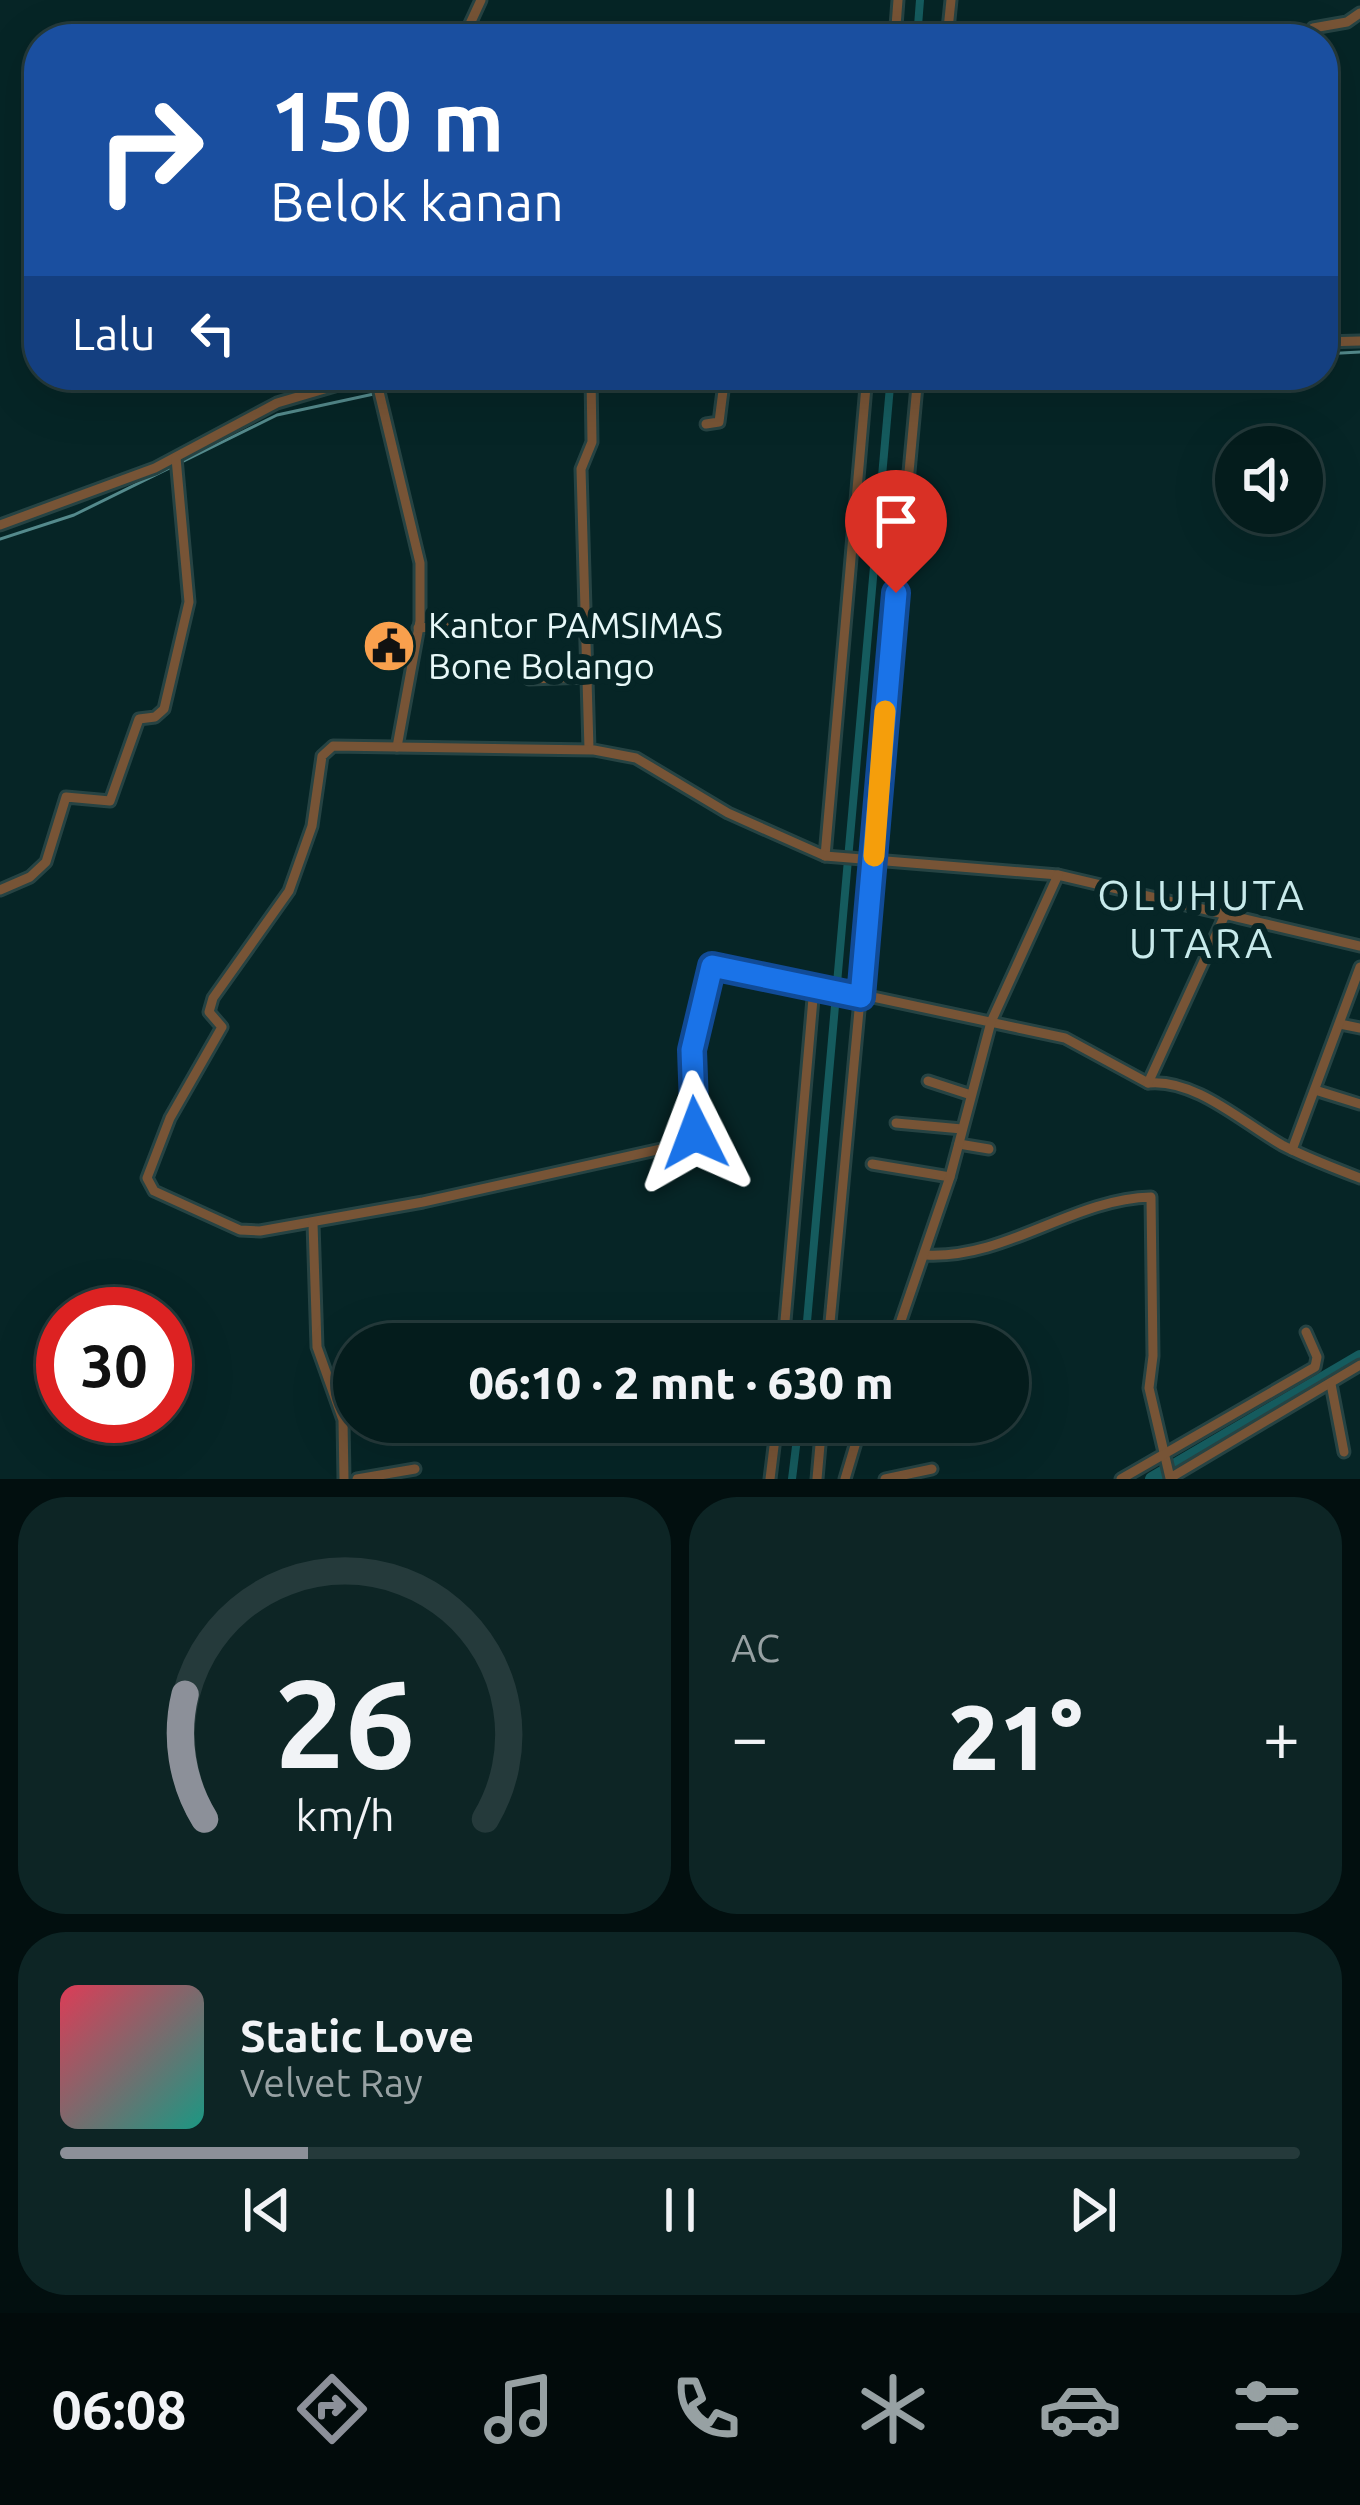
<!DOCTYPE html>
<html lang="id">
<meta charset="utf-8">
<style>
:root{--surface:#041c1c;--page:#0d2525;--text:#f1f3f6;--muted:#97a1a3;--line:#253a3b;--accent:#8c9099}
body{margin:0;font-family:Ubuntu,sans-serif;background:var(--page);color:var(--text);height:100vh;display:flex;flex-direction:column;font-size:45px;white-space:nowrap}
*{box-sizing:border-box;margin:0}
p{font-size:39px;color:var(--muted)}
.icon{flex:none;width:66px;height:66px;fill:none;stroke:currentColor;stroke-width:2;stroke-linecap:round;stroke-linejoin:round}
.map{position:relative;height:1479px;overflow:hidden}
.details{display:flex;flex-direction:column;gap:18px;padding:18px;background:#020f0f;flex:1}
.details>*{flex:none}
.hud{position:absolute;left:24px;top:24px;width:1314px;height:366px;border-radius:48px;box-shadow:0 12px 48px #0002,0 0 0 3px var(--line);background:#1a4fa0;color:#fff;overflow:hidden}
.tools{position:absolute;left:1215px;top:426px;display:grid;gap:24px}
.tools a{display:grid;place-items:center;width:108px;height:108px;border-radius:50%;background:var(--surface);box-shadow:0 12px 48px #0002,0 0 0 3px var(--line);font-size:60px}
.speed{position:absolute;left:36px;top:1287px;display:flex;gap:24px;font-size:60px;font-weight:700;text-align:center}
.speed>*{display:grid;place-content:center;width:156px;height:156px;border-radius:50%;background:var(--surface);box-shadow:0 12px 48px #0002,0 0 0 3px var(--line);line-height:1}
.speed .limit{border:18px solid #d22;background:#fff;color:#111}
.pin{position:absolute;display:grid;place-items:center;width:102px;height:102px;color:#fff;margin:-123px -51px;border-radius:50% 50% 50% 0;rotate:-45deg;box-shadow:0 0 12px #0007}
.pin .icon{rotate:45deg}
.me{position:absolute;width:132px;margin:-66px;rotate:357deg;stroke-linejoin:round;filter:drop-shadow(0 0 9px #0008)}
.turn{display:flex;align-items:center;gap:42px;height:252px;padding:0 48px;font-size:54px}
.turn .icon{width:156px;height:156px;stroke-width:2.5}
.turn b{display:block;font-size:84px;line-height:102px}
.then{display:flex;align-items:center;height:114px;padding:0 48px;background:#0003;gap:24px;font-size:45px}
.big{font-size:90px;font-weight:800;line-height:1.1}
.details .tile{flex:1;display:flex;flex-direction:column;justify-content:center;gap:18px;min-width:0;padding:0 42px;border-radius:48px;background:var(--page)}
.details .dial{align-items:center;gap:0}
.dial svg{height:312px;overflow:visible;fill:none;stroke:var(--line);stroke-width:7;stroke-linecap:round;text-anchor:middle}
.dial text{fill:var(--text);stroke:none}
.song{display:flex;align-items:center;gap:36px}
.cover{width:144px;height:144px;border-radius:18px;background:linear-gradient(135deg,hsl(350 70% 55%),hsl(170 70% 35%))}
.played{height:12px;border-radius:6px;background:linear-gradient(90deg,var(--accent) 20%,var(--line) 20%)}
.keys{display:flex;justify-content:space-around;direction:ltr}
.heat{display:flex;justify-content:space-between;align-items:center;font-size:66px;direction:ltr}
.details .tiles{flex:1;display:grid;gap:18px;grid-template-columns:1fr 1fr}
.tile:last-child{grid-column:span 2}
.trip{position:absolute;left:333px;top:1323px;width:696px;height:120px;border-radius:60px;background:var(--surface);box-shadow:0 12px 48px #0002,0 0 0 3px var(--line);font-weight:800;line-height:120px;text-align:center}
.menu{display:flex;height:192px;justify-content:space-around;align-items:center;background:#020b0b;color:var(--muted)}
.menu .icon{width:84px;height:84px}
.menu .active{color:var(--accent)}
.menu b{font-size:54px;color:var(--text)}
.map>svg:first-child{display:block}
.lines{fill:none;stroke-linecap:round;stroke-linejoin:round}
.stream{stroke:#548a8c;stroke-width:3}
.canal{stroke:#155b5e;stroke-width:8}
.river{stroke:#155b5e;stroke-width:14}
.minor-casing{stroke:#264343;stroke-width:15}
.minor{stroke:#775436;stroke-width:9}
.route-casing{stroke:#114b97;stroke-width:30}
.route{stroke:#1a73e8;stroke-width:21}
.slow{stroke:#f59e0b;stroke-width:21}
.labels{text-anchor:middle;stroke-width:12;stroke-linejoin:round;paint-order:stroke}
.poi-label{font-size:36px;fill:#e7f8f8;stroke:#062526;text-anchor:start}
.quarter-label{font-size:42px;letter-spacing:3px;fill:#c8eaeb;stroke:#062526}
</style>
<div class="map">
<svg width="1360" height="1479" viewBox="0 0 1360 1479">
<rect width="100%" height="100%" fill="#062526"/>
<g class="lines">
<!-- stream -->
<g class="stream">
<polyline points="1323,354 1360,352"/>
<polyline points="595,384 847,375"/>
<polyline points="0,539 74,515 277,415 443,379 585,384"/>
</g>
<!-- canal -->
<g class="canal">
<polyline points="917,39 920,0"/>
<polyline points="805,1344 891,375"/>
<polyline points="792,1479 799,1422"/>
</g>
<!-- river -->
<polyline class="river" points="1152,1479 1360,1357"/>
<!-- minor casing -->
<g class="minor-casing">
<g id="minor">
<polyline points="463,39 481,0"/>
<polyline points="895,39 898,0"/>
<polyline points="947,39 951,0"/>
<polyline points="1309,39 1313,28 1347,22 1360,13"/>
<polyline points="1323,342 1360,341"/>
<polyline points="375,375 420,563 420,621 397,747"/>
<polyline points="578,375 604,375"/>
<polyline points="706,424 719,422 725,375"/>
<polyline points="0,525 155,468 277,403 372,375"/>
<polyline points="418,628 472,624"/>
<polyline points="529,679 589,677"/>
<polyline points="589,749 581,469 592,442 591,376"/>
<polyline points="825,856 867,375"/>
<polyline points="0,890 30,877 46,862 66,797 110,801 139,719 155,717 164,709 189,602 176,458"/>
<path d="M1360,946l-302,-71 -233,-19 -97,-43 -92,-55 -42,-8 -261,-4 -11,10 -10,70 -23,65 -76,107 -4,14 13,15 -52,91 -23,60 7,13 86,39 20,1 163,-29 256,-57 16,-12 -3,-83 15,-78 11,-8 347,74 83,45c47,-5 95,40 134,62 25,13 52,23 78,33"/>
<polyline points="1340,1024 1360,1028"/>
<polyline points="928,1081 971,1095"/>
<polyline points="1148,1083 1225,915"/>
<polyline points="1315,1090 1360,1104"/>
<polyline points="896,1123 962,1129"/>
<polyline points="959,1144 989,1149"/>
<polyline points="1292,1150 1360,967"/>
<polyline points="872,1164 950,1177"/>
<polyline points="313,1223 317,1347 343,1420 344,1479"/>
<path d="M926,1255c81,4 146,-56 225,-58l2,159 -4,32 21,90 190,-113"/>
<polyline points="783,1344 814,987"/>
<polyline points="828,1344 918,375"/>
<polyline points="893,1344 950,1177 991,1022 1058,875"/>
<polyline points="1331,1384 1344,1452"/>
<polyline points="357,1479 415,1469"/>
<polyline points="770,1479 777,1422"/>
<polyline points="817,1479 822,1422"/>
<polyline points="845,1479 862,1422"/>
<polyline points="885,1479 932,1469"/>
<polyline points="1121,1479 1315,1367 1317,1357 1306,1332"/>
</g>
</g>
<!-- minor -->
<use href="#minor" class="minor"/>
</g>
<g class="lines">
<!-- route casing -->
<g class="route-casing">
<polyline id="route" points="695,1133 692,1050 712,966 861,997 896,593"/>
</g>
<!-- route -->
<use href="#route" class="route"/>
<!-- slow -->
<polyline class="slow" points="874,856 885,711"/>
</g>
<!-- icons -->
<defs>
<g id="civic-disc" transform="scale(2.7)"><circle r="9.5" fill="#f9a04d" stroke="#062526"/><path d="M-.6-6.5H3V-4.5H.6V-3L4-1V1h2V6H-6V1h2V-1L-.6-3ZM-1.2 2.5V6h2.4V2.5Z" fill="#111"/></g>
</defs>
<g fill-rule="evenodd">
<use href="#civic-disc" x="389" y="646"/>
</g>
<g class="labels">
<!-- poi labels -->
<g class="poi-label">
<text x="428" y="638">Kantor PAMSIMAS<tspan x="428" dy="41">Bone Bolango</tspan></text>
</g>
<!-- quarter labels -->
<g class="quarter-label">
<text x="1202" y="910">OLUHUTA<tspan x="1202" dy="48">UTARA</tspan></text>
</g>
</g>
</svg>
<div class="tools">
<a><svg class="icon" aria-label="sound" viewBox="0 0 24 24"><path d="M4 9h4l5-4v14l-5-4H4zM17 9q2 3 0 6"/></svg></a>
</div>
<div class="speed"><div class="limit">30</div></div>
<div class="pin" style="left:896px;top:593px;background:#d93025"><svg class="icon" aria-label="arrive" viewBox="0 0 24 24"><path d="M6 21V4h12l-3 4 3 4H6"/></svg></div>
<svg class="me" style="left:695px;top:1133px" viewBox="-20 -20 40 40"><path d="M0-17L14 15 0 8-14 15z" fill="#1a73e8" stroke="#fff" stroke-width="4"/></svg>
<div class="trip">06:10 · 2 mnt · 630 m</div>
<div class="hud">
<div class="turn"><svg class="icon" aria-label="right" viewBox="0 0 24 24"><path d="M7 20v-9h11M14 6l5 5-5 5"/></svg><div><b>150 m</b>Belok kanan</div></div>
<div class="then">Lalu<svg class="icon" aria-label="left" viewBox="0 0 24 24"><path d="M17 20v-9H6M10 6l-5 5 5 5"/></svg></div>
</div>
</div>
<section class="details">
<div class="tiles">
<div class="tile dial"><svg viewBox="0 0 100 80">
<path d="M14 69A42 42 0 1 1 86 69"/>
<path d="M14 69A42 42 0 0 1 9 37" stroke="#8c9099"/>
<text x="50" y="56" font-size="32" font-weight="700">26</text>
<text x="50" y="72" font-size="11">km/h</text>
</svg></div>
<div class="tile"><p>AC</p>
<div class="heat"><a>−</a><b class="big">21°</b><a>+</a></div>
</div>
<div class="tile">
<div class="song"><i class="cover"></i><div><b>Static Love</b><p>Velvet Ray</p></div></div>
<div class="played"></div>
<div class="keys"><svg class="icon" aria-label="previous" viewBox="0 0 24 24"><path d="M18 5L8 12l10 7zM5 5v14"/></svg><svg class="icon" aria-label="pause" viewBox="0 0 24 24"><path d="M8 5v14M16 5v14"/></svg><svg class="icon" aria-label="next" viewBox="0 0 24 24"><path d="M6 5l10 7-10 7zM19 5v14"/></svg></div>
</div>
</div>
</section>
<nav class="menu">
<b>06:08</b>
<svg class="icon active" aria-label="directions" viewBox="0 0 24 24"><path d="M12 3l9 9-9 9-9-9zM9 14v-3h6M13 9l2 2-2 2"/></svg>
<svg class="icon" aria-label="music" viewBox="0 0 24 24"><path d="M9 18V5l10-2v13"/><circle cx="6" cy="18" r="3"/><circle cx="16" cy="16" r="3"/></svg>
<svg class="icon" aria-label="phone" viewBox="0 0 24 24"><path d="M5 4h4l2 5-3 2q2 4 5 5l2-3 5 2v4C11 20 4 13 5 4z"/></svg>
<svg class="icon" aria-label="climate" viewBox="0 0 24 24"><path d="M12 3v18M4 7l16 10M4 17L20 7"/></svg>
<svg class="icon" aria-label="car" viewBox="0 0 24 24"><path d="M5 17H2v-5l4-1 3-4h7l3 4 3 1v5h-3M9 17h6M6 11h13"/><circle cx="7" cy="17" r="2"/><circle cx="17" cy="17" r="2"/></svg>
<svg class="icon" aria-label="filters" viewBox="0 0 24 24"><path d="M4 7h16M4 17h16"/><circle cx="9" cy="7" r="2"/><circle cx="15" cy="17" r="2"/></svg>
</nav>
